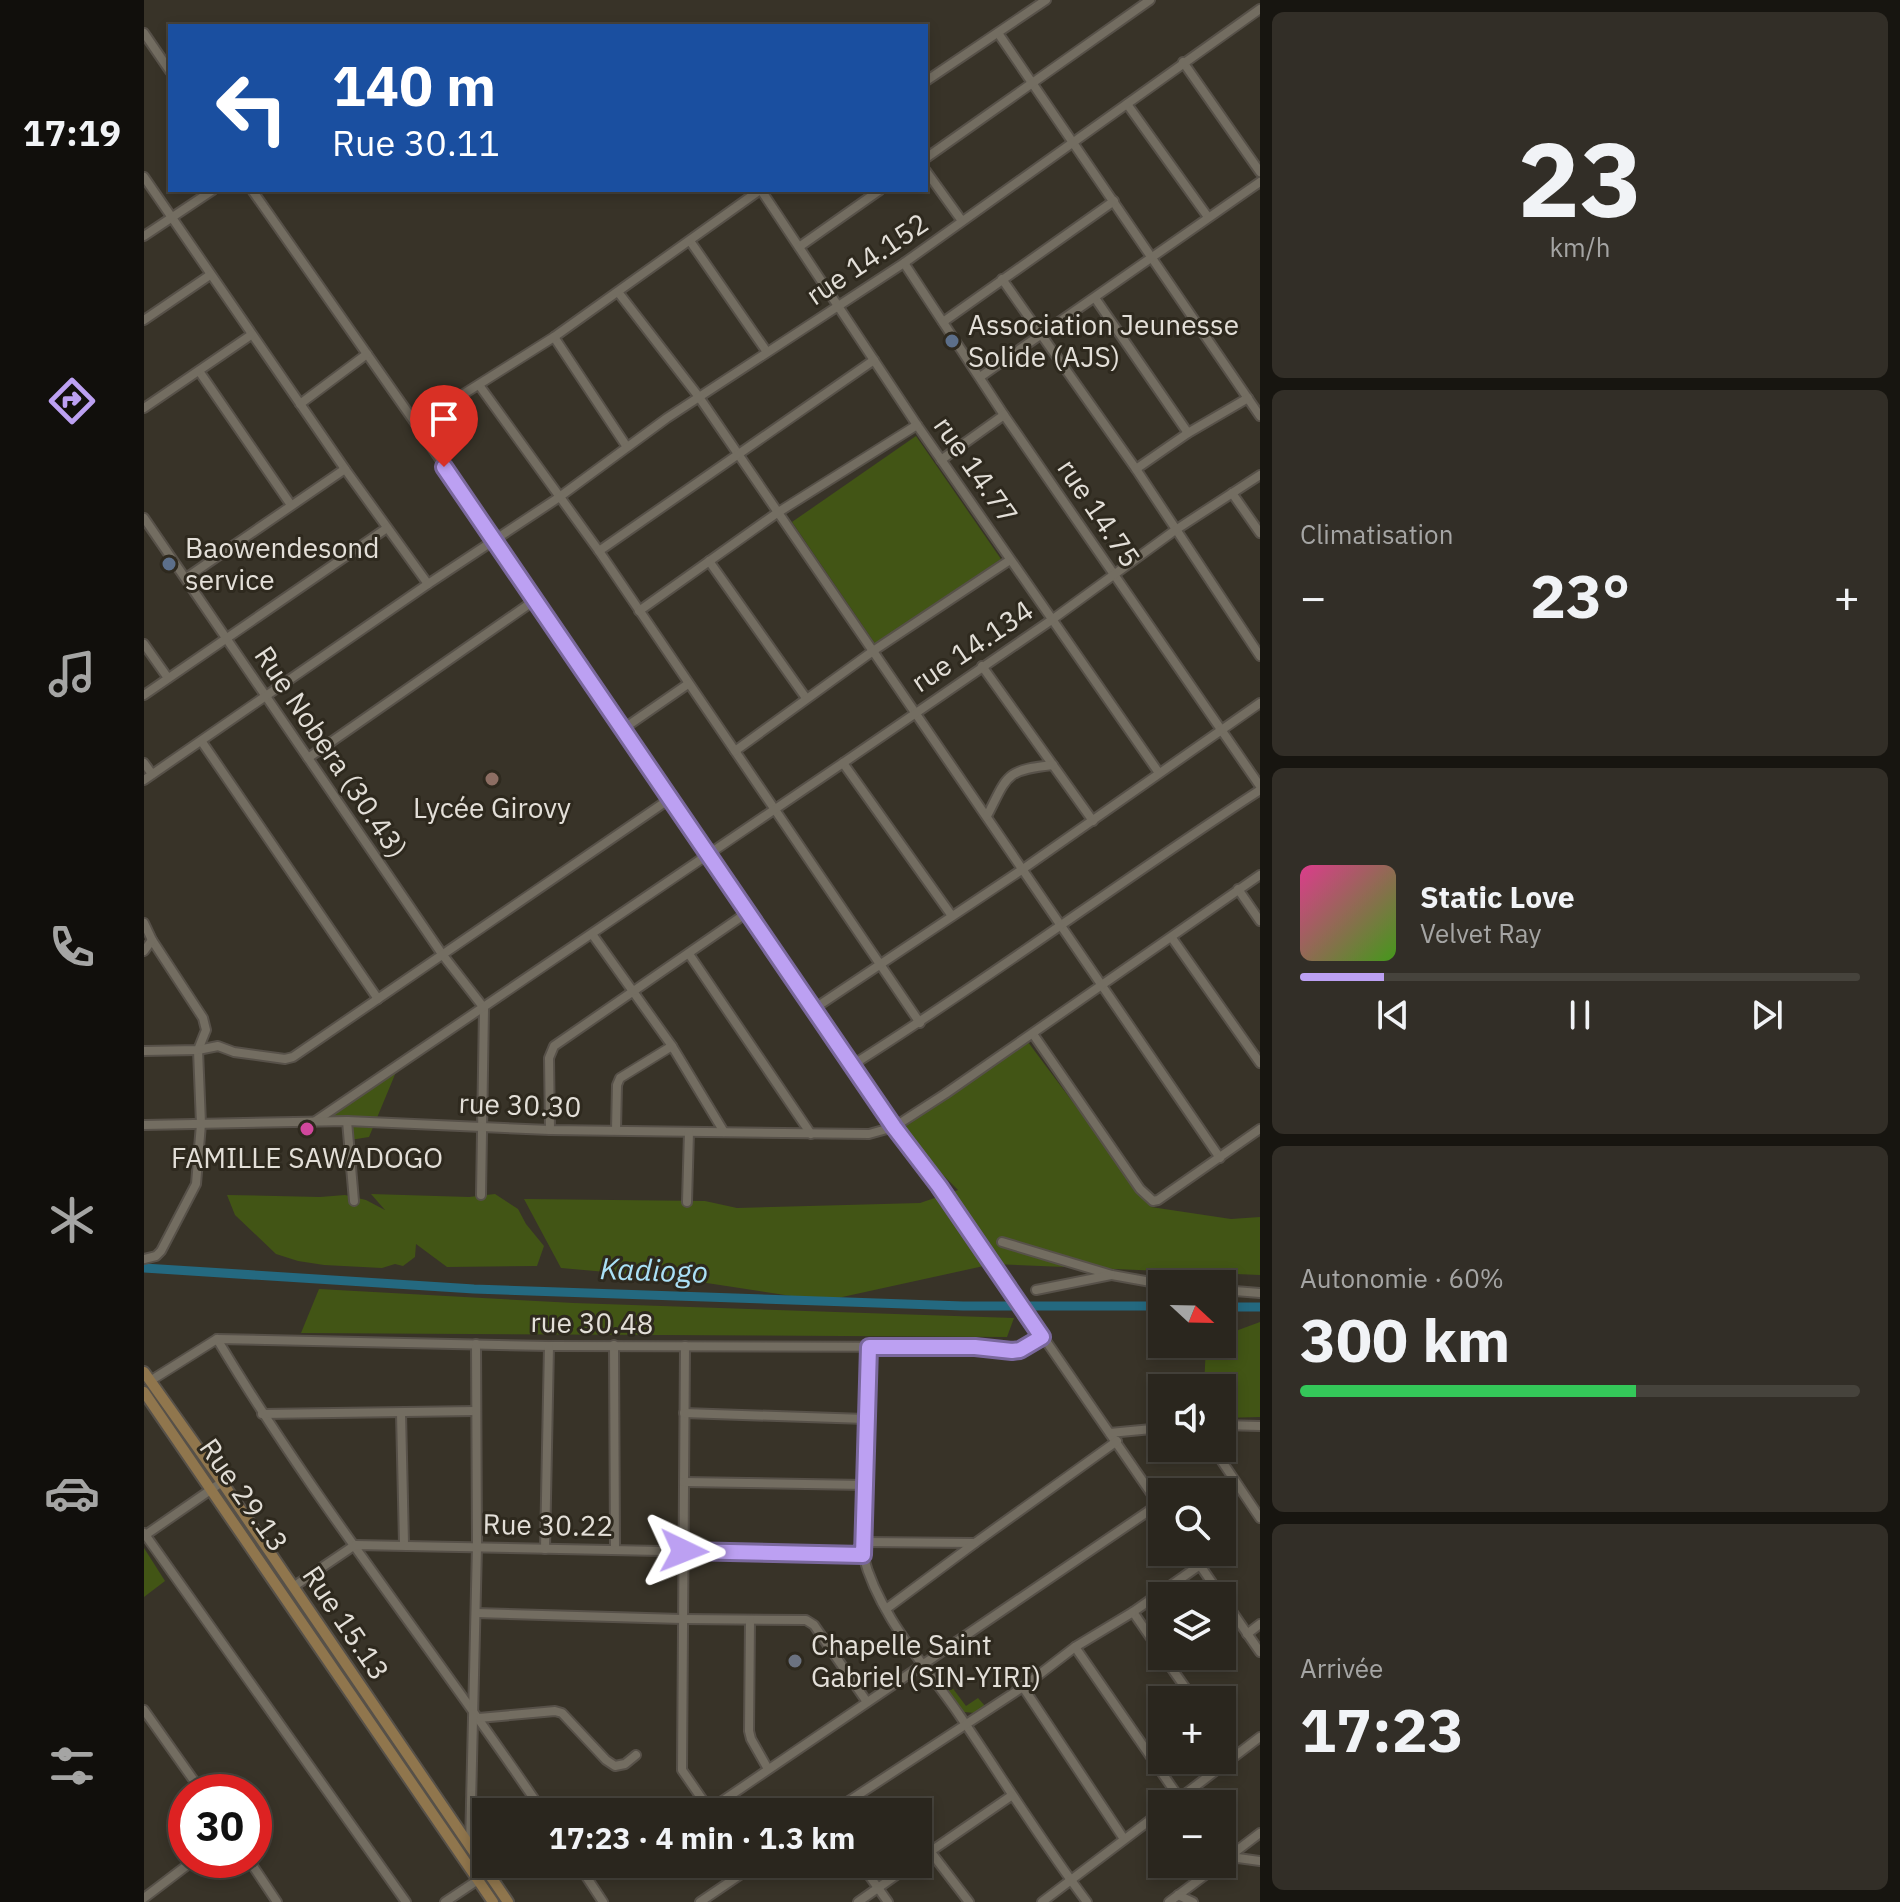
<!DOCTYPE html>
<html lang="fr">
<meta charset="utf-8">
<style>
:root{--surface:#2a261e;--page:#322e27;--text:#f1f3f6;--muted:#a5a5a4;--line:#46433c;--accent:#bca0f2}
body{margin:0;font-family:"IBM Plex Sans",sans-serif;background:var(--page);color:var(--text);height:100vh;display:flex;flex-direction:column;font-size:30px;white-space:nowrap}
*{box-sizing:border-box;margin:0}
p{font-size:26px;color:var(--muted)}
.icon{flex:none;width:44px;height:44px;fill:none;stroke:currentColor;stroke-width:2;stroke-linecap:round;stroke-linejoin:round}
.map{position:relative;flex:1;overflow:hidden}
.side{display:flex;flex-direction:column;gap:12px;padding:12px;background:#171510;width:640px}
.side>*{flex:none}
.hud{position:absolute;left:24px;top:24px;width:760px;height:168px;border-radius:0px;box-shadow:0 4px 12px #0003,0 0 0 2px var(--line);background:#1a4fa0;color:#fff;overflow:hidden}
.needle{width:52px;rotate:112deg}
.fabs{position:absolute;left:1004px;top:1270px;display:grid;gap:16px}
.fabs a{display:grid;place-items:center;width:88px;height:88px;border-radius:0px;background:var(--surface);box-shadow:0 4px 12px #0003,0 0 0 2px var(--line);font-size:40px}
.speed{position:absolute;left:24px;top:1774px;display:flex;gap:16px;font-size:40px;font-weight:700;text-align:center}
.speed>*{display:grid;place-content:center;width:104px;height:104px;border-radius:50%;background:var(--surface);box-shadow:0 4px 12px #0003,0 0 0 2px var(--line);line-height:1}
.speed .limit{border:12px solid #d22;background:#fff;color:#111}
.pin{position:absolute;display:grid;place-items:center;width:68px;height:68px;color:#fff;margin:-82px -34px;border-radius:50% 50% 50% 0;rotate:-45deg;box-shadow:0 0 8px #0007}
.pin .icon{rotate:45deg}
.me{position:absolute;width:88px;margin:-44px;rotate:92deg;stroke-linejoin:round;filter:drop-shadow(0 0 6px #0008)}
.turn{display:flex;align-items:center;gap:28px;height:168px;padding:0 32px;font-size:36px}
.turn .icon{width:104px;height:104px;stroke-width:2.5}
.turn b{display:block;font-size:56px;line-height:68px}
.big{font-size:60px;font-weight:800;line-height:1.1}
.side .card{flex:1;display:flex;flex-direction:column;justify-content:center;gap:12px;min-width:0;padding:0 28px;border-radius:12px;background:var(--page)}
.side .dial{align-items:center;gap:0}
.dial b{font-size:104px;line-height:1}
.song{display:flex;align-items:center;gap:24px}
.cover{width:96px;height:96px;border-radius:12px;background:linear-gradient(135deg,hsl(330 70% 55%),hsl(100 70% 35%))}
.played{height:8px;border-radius:4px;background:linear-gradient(90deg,var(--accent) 15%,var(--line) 15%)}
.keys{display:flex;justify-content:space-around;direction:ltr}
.heat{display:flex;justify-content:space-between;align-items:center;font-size:44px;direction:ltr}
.charge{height:12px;border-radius:6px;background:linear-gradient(90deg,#34c759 60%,var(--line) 0)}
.trip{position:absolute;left:328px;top:1798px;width:460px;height:80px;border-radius:0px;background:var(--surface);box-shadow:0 4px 12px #0003,0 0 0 2px var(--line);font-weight:800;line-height:80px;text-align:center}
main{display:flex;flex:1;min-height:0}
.tabs{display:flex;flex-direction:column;width:144px;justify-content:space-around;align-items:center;background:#110f0c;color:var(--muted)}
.tabs .icon{width:56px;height:56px}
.tabs .current{color:var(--accent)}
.tabs b{font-size:36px;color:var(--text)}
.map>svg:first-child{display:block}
.green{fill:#425515}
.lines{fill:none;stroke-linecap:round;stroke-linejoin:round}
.canal{stroke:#246980;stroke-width:9}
.minor-casing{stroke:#575149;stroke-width:12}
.major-casing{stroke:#575149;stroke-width:14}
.minor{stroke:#736d61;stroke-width:8}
.major{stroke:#90764d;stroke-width:10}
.route-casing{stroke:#7a689d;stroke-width:20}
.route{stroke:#bca0f2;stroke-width:14}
.service-dot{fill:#5c6f8a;stroke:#2e291e;stroke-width:3}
.education-dot{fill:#8d6e63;stroke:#2e291e;stroke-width:3}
.hotel-dot{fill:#d1479c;stroke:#2e291e;stroke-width:3}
.worship-dot{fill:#6b7280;stroke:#2e291e;stroke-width:3}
.labels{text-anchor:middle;stroke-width:6;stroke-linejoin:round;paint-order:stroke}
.street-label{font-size:28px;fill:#e3dfd8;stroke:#2e291e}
.poi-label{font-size:28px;fill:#e3dfd8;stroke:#2e291e;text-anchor:start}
.water-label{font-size:30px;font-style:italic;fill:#aae1f7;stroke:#2e291e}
</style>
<main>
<nav class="tabs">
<b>17:19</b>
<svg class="icon current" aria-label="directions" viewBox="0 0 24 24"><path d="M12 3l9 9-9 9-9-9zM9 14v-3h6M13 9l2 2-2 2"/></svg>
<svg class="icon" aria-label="music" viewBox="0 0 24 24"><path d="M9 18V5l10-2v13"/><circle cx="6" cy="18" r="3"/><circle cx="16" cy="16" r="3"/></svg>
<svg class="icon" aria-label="phone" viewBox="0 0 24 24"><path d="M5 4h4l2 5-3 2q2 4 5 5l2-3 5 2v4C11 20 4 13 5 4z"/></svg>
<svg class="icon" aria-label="climate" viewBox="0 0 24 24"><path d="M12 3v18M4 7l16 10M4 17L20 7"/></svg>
<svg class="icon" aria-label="car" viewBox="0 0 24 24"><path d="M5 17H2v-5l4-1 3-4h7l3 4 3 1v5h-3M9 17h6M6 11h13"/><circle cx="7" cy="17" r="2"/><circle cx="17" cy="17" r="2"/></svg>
<svg class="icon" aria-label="filters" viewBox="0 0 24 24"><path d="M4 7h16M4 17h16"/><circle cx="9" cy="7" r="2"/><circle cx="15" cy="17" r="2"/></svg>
</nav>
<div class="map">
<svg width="1116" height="1902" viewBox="0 0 1116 1902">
<rect width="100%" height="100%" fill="#383328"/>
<!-- green -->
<g class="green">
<polygon points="772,436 857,559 732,645 648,522"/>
<polygon points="884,1042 1007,1207 1087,1219 1116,1217 1116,1275 849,1264 680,1301 530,1278 417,1268 380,1199 561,1201 593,1208 776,1203 814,1190 755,1131"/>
<polygon points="247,1071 252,1072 225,1137 206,1140 206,1117 180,1117"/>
<polygon points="227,1194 325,1197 351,1194 374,1209 382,1224 400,1246 393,1266 303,1267 272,1244 271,1257 259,1266 251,1264 238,1268 180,1265 154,1261 132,1254 91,1215 83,1195 176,1197 201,1195 222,1200 241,1210"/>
<polygon points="175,1289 430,1303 870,1318 863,1337 157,1333"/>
<polygon points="1116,1322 1116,1417 1078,1418 1078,1388 1060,1388 1062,1344 1078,1344 1078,1336"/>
<polygon points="0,1548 21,1581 0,1597"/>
<polygon points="807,1686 822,1706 834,1698 841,1706 831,1713 820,1712 802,1689"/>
</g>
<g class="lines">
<!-- canal -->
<g class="canal">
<polyline points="0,1268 330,1289 819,1306 1018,1306"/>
<polyline points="1078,1307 1116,1307"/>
</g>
<!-- minor casing -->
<g class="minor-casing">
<g id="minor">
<polyline points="0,33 26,71"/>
<polyline points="854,33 1116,416"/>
<polyline points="1039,62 1116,172"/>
<polyline points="782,81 902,0"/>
<polyline points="983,104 1064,217"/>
<polyline points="782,158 1006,0"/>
<polyline points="782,171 818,221"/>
<polyline points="0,177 201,469 284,584"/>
<polyline points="108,190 272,424 750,1127 795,1186 1018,1509"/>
<polyline points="617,190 773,425 1015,773"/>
<polyline points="0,236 69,190"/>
<polyline points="546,241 623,352"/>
<polyline points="655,247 736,190"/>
<polyline points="760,263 860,415 1116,786"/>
<polyline points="858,279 992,469 1116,656"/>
<polyline points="474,292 555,397 1076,1158"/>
<polyline points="951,298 1044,433"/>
<polyline points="0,320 66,275"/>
<polyline points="799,322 970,201"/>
<polyline points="410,337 483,447"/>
<polyline points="55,371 147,505"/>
<polyline points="836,377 1116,182"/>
<polyline points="335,385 455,551 776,1023"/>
<polyline points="156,404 223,354"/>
<polyline points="0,408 107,335"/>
<polyline points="272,424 410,337 616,190"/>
<polyline points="797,460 860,415"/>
<polyline points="992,469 1044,433 1104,398"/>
<polyline points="1088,493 1116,533"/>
<polyline points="0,518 298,954 340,1008 337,1195"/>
<polyline points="455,551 730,360"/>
<polyline points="565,561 662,698"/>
<polyline points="42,578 201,469"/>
<polyline points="495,611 633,513 773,425"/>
<polyline points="0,644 24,678"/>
<polyline points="838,666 949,821"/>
<polyline points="0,695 243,528"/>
<polyline points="479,729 544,684"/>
<polyline points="58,742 234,999"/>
<polyline points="591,751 729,651 866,560"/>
<polyline points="164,758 391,600"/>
<polyline points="0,763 8,774"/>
<polyline points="699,763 808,916"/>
<polyline points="0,780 284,584 414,498 523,418 760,263 1116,9"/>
<path d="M843,816c21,-41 18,-46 66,-51"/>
<polyline points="1094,889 1116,921"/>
<polyline points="0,923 8,940 59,1018 62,1030 54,1050 57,1124 52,1184 17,1251 12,1256 0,1259"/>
<polyline points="448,934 528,1046 580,1132"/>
<polyline points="1028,938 1116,1063"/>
<polyline points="0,951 8,940"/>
<polyline points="545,954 667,1134"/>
<polyline points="671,1008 879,869 1116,703"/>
<polyline points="889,1034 996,1189 1009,1201 1014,1200 1116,1129"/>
<polyline points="0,1051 54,1050 74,1046 90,1052 141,1059 149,1057 527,798"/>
<path d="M710,1064c138,-87 269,-185 406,-274"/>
<polyline points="203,1121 210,1201"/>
<polyline points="170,1122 699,763 909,619 1030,531 1116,475"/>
<polyline points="0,1125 203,1121 406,1130 725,1134 750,1127 801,1094 1116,875"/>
<polyline points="406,1130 405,1058 410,1046 604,912"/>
<polyline points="472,1130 473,1085 476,1078 528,1046"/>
<polyline points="543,1202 545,1132"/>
<polyline points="858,1242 968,1275 1018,1284"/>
<polyline points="892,1290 967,1275"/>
<polyline points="1078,1290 1116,1293"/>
<path d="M73,1339c98,164 219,314 326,473"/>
<polyline points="470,1345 471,1549"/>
<polyline points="541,1346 538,1770 567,1812"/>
<path d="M725,1347l-6,208c15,59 61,109 95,158 43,63 83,128 129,189"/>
<path d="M6,1381l67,-42 332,7 426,1c29,3 41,7 67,-10"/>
<polyline points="257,1413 260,1544"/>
<polyline points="540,1413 722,1419"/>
<polyline points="118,1414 332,1411"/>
<polyline points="1078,1425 1116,1426"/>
<polyline points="966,1433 1018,1428"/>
<polyline points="1069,1448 1116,1518"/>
<polyline points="540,1482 721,1485"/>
<polyline points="0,1533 262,1902"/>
<polyline points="0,1536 78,1482"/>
<polyline points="720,1542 831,1543 973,1441"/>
<polyline points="401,1549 405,1346"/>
<polyline points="1047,1552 1077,1596"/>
<polyline points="149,1587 211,1545 719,1555"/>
<polyline points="1078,1597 1116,1652"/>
<polyline points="742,1609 831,1543"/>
<polyline points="989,1612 1018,1654"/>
<polyline points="332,1613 538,1619 662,1620 670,1625 723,1702"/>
<polyline points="606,1620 605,1731 607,1739 624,1769"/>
<polyline points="1103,1634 1116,1624"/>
<polyline points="931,1647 1036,1799"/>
<polyline points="1019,1656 1050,1700"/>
<polyline points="879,1687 980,1839"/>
<polyline points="0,1710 58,1792"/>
<polyline points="335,1718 411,1711 418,1713 462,1760 471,1766 481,1764 492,1755"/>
<polyline points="1078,1740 1089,1757"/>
<polyline points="1028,1804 1116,1737"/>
<polyline points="565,1810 1015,1504"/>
<polyline points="688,1812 879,1687 931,1647 989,1612 1056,1565"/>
<polyline points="326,1847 333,1546 332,1344"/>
<polyline points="786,1851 825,1902"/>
<polyline points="105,1860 133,1902"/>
<polyline points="774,1860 867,1796"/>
<polyline points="1080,1861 1094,1858 1116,1861"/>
<polyline points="1078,1862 1116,1833"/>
<polyline points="434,1864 459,1902"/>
<polyline points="717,1864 744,1902"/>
<polyline points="1034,1895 1049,1902"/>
<polyline points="0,1898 50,1860"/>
<polyline points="301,1902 337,1878"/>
<polyline points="556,1902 612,1864"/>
<polyline points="714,1902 768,1864"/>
<polyline points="898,1902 1018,1811"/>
<polyline points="1025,1902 1076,1864"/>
</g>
</g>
<!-- major casing -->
<g class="major-casing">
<g id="major">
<polyline points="0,1372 78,1482 364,1902"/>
<polyline points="0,1392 349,1902"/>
</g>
</g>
<!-- minor -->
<use href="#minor" class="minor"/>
<!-- major -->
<use href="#major" class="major"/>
</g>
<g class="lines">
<!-- route casing -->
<g class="route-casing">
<polyline id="route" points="300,467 750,1127 795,1186 898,1337 876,1350 868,1351 831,1347 725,1347 719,1555 540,1551"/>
</g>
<!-- route -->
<use href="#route" class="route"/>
</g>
<!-- markers -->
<g class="service-dot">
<circle cx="808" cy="341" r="8"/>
<circle cx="25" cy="564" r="8"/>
</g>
<circle class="education-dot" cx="348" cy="779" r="8"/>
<circle class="hotel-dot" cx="163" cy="1129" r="8"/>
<circle class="worship-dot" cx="651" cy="1661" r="8"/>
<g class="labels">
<!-- street labels -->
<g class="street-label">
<text transform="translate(723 259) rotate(-34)" y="10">rue 14.152</text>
<text transform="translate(832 470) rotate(55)" y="10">rue 14.77</text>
<text transform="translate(955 513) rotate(56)" y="10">rue 14.75</text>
<text transform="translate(828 646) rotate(-34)" y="10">rue 14.134</text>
<text transform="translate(187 752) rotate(56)" y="10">Rue Nobera (30.43)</text>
<text transform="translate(376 1105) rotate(2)" y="10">rue 30.30</text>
<text transform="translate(448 1323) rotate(1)" y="10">rue 30.48</text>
<text transform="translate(100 1495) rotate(55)" y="10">Rue 29.13</text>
<text transform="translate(404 1525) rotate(1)" y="10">Rue 30.22</text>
<text transform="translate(202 1623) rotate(56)" y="10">Rue 15.13</text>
</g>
<!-- poi labels -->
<g class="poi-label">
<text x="824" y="335">Association Jeunesse<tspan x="824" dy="32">Solide (AJS)</tspan></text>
<text x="41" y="558">Baowendesond<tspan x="41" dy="32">service</tspan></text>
<text x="348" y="818" text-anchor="middle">Lycée Girovy</text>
<text x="163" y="1168" text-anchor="middle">FAMILLE SAWADOGO</text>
<text x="667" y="1655">Chapelle Saint<tspan x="667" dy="32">Gabriel (SIN-YIRI)</tspan></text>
</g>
<!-- water labels -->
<g class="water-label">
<text transform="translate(510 1271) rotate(2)" y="10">Kadiogo</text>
</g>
</g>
</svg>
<div class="fabs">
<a><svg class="needle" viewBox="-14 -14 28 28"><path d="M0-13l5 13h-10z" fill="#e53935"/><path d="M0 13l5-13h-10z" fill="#a5a5a4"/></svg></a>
<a><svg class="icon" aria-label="sound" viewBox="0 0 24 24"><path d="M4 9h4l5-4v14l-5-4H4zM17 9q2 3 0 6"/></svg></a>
<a><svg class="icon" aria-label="search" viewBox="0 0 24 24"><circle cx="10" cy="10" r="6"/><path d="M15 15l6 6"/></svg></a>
<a><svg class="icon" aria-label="layers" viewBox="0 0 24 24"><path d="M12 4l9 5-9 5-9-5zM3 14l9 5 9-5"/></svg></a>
<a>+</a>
<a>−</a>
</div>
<div class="speed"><div class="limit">30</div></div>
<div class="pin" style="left:300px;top:467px;background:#d93025"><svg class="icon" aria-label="arrive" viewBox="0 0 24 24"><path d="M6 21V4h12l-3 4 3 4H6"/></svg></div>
<svg class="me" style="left:540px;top:1551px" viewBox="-20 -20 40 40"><path d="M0-17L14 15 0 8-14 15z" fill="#bca0f2" stroke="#fff" stroke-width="4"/></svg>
<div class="trip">17:23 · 4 min · 1.3 km</div>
<div class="hud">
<div class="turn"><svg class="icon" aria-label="left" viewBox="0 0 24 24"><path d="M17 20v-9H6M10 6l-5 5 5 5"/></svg><div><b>140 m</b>Rue 30.11</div></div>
</div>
</div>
<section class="side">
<div class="card dial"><b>23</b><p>km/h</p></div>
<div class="card"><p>Climatisation</p>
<div class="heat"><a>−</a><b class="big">23°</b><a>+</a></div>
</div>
<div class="card">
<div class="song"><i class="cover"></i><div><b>Static Love</b><p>Velvet Ray</p></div></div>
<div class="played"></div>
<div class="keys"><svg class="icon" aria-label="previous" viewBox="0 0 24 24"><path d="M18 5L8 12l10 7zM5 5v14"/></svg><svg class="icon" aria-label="pause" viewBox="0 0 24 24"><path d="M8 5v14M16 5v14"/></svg><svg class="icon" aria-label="next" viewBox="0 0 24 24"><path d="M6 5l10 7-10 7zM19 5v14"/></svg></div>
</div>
<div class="card"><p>Autonomie · 60%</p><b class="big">300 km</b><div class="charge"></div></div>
<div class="card"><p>Arrivée</p><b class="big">17:23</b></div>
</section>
</main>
